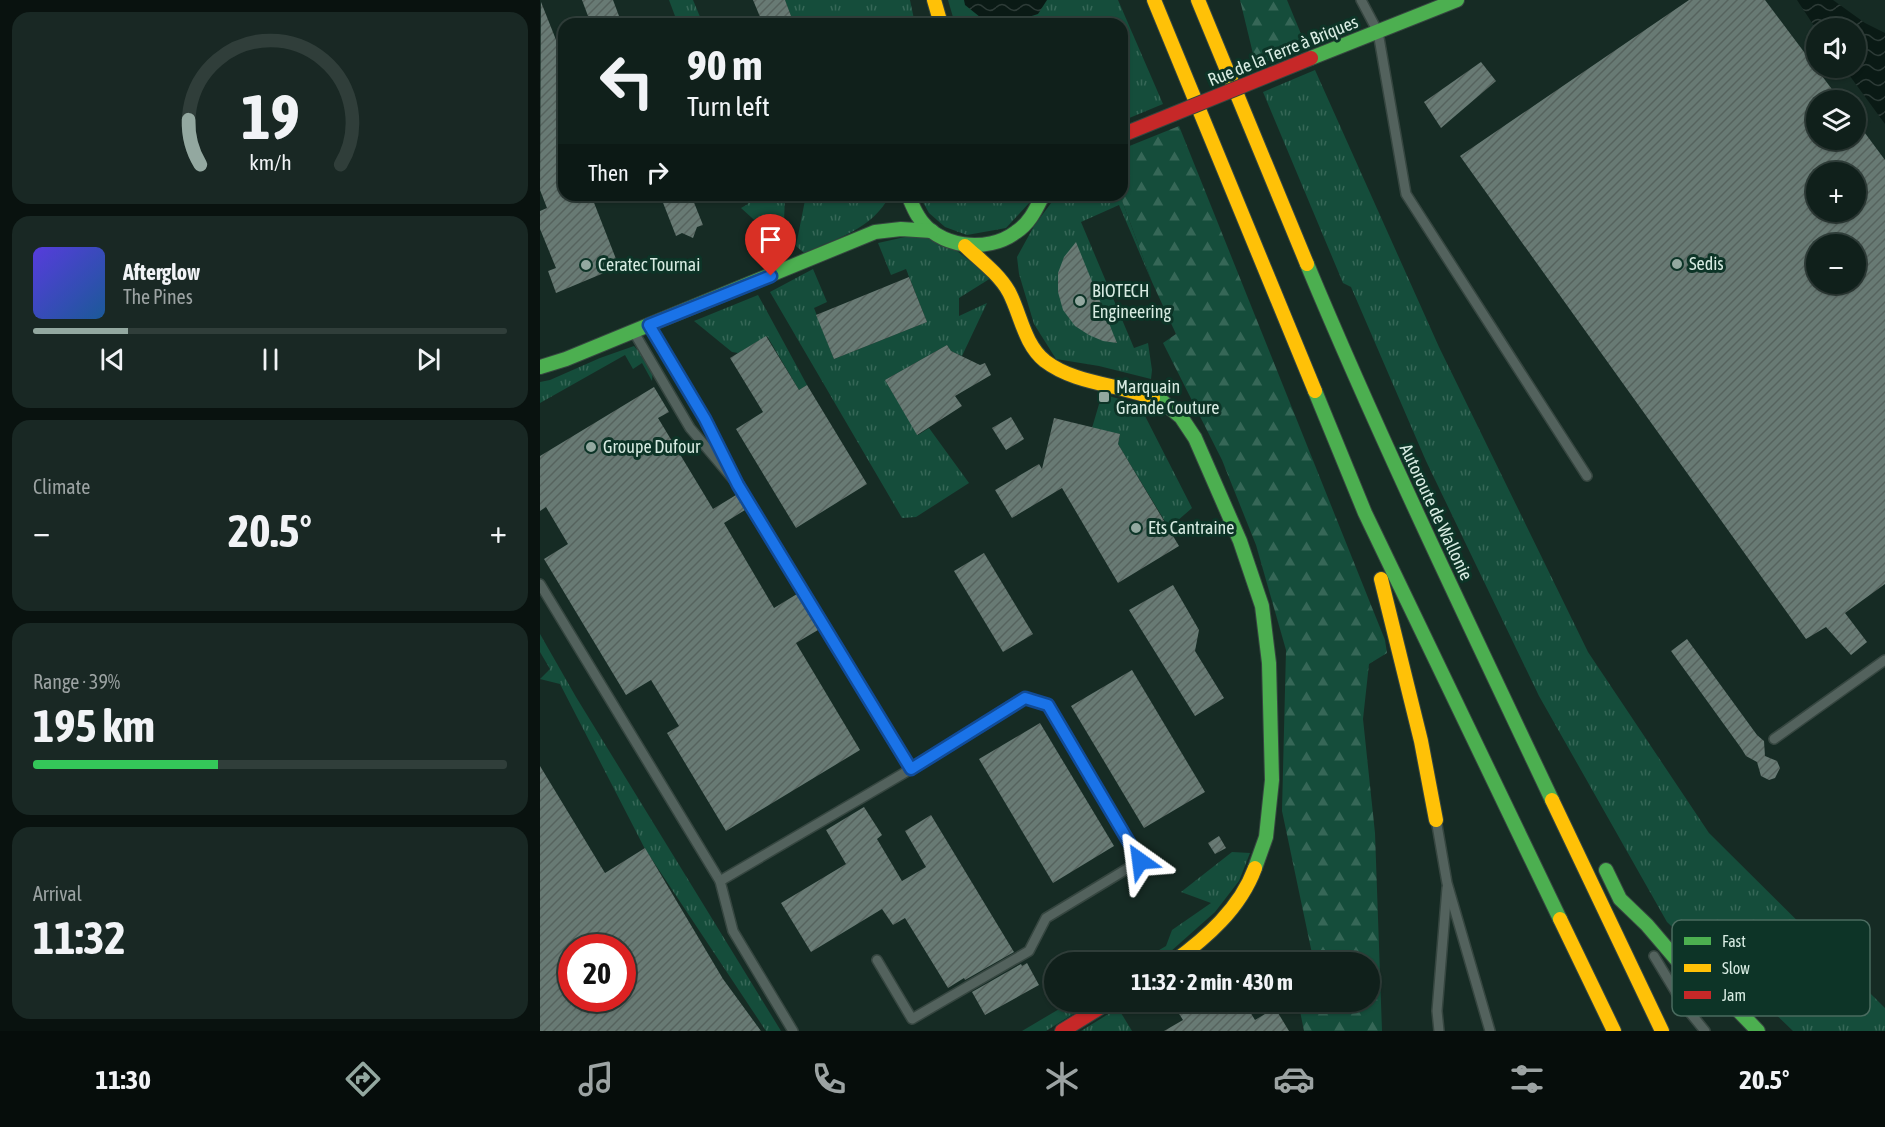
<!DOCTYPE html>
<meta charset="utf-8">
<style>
:root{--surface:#10201b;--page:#192824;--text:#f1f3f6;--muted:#9ca3a3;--line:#303e3a;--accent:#93a8a0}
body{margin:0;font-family:"Asap Condensed",sans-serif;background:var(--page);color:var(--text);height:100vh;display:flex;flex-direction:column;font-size:22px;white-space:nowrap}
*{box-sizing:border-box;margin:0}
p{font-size:20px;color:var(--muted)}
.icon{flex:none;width:33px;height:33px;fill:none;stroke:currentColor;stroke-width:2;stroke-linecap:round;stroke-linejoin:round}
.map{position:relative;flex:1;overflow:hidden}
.sheet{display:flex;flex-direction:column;gap:12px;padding:12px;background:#09120f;width:540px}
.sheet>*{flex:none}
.guide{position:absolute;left:18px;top:18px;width:570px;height:183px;border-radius:18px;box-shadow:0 2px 4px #0004,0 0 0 2px var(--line);background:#10201b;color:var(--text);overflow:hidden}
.controls{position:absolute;left:1266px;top:18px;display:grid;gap:12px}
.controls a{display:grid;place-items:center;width:60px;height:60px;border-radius:50%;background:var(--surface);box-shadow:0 2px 4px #0004,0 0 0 2px var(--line);font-size:30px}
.speed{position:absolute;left:18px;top:934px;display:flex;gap:12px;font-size:30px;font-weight:700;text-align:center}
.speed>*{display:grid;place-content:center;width:78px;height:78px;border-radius:50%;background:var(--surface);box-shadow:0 2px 4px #0004,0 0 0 2px var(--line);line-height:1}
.speed .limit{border:9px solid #d22;background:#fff;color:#111}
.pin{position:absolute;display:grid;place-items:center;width:51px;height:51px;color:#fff;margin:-62px -26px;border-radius:50% 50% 50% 0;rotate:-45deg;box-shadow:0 0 6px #0007}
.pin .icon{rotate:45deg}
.me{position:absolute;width:66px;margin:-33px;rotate:329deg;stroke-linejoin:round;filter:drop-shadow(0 0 4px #0008)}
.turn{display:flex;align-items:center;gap:21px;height:126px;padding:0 30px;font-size:27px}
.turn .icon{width:78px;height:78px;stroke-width:2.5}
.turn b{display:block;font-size:42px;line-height:51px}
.then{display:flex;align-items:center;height:57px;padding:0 30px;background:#0003;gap:12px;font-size:22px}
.big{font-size:45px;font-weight:700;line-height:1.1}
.sheet .tile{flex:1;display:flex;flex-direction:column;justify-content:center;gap:9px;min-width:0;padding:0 21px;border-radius:18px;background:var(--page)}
.sheet .dial{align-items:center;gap:0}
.dial svg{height:156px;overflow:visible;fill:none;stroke:var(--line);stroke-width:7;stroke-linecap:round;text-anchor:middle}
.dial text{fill:var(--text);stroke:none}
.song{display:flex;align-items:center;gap:18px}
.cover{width:72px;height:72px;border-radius:9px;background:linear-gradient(135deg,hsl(250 70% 55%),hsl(210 70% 35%))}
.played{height:6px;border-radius:3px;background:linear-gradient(90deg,var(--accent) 20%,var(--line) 20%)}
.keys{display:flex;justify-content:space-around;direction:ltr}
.heat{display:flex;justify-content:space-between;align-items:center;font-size:33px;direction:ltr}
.charge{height:9px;border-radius:4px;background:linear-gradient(90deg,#34c759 39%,var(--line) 0)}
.trip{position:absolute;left:504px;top:952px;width:336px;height:60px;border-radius:30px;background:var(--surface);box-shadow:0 2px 4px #0004,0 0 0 2px var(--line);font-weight:700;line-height:60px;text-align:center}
.tabs{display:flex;height:96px;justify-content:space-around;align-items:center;background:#060d0b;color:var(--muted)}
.tabs .icon{width:42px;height:42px}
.tabs .selected{color:var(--accent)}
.tabs b{font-size:27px;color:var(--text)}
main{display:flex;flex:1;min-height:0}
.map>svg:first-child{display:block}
.grass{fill:url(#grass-tufts)}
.forest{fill:url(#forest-firs)}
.water{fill:url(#water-waves)}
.building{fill:url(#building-hatch);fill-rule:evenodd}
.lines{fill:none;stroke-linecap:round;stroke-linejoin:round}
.lane-casing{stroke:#364640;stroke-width:12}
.fast-casing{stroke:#364640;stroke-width:16}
.slow-casing{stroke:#364640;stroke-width:16}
.jam-casing{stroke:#364640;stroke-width:16}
.lane{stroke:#53625d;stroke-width:9}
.fast{stroke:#4caf50;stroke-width:14}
.slow{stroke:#ffc107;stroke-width:14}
.jam{stroke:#c62828;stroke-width:14}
.jam-bridge-casing{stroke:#364640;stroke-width:16;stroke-linecap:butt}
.jam-bridge{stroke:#c62828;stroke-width:14}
.route-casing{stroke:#114b97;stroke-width:15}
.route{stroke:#1a73e8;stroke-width:10}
.poi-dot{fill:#93a8a0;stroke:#0d3427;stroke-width:2}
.labels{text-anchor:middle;stroke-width:6;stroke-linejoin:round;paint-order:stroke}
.street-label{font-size:18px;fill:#d7ebe2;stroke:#0d3427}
.poi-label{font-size:18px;fill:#d7ebe2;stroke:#0d3427;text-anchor:start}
.key{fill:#0d3427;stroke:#4a6b5f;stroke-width:1.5}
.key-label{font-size:16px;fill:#d7ebe2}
</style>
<main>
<section class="sheet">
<div class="tile dial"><svg viewBox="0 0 100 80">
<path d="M14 69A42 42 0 1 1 86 69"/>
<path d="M14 69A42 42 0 0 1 8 46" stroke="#93a8a0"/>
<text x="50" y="56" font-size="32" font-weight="700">19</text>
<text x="50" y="72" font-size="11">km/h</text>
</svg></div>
<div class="tile">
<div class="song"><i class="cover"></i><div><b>Afterglow</b><p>The Pines</p></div></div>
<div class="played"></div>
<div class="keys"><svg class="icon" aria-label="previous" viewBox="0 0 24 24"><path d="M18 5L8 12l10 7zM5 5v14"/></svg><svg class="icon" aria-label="pause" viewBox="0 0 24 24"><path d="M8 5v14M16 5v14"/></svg><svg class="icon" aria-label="next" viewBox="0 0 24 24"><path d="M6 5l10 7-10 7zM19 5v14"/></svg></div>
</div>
<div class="tile"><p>Climate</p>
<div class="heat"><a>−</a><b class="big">20.5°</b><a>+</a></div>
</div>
<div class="tile"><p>Range · 39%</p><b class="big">195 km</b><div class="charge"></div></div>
<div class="tile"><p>Arrival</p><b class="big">11:32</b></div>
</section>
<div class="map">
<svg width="1345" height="1031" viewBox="0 0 1345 1031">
<defs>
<pattern id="grass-tufts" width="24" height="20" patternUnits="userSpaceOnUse" patternTransform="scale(1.5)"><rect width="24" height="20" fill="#154d3b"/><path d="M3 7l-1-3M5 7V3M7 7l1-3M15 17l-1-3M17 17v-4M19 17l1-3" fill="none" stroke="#366757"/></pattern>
<pattern id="forest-firs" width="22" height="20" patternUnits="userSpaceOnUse" patternTransform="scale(1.5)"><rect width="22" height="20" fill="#154d3b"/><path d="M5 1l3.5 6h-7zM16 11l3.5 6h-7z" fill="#366757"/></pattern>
<pattern id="water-waves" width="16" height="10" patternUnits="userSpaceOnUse" patternTransform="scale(1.5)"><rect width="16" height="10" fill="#0a1a15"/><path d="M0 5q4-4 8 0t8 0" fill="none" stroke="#2d3b37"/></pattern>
<pattern id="building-hatch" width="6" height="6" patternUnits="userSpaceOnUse" patternTransform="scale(1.5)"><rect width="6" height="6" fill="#687a74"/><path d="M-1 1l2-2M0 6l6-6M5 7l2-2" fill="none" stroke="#56635e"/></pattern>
</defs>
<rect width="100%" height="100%" fill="#162b24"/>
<!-- grass -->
<g class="grass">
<polygon points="129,0 153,0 163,24 138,24"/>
<polygon points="245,0 370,0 375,24 254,24"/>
<polygon points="408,0 578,0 623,104 582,121 582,24 415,24"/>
<polygon points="775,70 899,347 1048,652 1169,833 1345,1008 1345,1031 1253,1031 1196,976 1152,946 1127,922 999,696 886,461 811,287 803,283 723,92"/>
<polygon points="205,195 245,195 244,222 222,227 201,208 208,204"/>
<path d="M266,195h13l2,4 10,-4h59c-18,35 -53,43 -86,58l-8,-7z"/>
<polygon points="379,195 492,195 490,202 466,228 427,235 405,227 389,213"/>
<polygon points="517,195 580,195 612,282 579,205 541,222 594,348 608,343 612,370 611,379 559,366 516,359 494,324 479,274 477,257 494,226"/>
<polygon points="392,231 451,278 419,298 419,316 447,303 422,356 411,351 407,345 345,380 378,435 389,428 429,483 376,517 362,518 230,292 273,269 287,302 274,308 294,359 387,322 366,269 351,275 338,243"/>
<polygon points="218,295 267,385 259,390 227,336 198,353 192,352 154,321"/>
<polygon points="94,346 113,367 112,381 102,363 93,369 85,355 0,403 0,382 10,380 60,358"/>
<polygon points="562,394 607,407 604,414 652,508 629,528 578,444 580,434 552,428"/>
<polygon points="0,634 36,697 241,1031 226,1031 105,849 20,684 0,679 10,669 0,652"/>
<polygon points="692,852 710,853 699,881 675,912 630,952 613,963 597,963 626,946 632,930 671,903 641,892"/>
<polygon points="531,1002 552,1002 506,1031 482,1031"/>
<polygon points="578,1008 592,1031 541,1031"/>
</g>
<!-- forest -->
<g class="forest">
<polygon points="700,0 747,0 766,46 716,66"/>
<polygon points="639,126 845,640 847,653 829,664 823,719 835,833 842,1031 764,1031 760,1011 783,1006 783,1002 830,1002 830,963 774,963 742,811 746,650 716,545 682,460 623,343 636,334 612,282 580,195 582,195 582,149"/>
</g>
<!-- water -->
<g class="water">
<polygon points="424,0 507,0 498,14 470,23 451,24 445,21 425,5"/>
<polygon points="1257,0 1293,0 1325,23 1345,33 1345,124 1304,68 1316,68 1316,28 1276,29"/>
</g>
<!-- building -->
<g class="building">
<polygon points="42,0 73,0 82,24 51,24"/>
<polygon points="213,0 245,0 254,24 223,24"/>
<path d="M1149,0h76l75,100h-24v40h40v-19l29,39v424l-40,29 22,29 -16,13 -25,-28 -20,12 -346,-483zM1276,172h40v40h-40zM1276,244h40v40h-40z"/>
<polygon points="1,2 24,60 24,195 51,195 78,264 70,268 71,270 16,293 8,271 16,268 0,229 0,211 7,208 0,190"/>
<polygon points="941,62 956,81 901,128 884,102"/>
<polygon points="120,195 151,195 163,225 157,227 153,238 142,233 136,236"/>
<polygon points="536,242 577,343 563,341 549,335 535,326 523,310 518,292 518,273 524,257"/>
<polygon points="369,277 387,322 294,359 276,315"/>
<polygon points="226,336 259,390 267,385 327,484 256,528 196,429 223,412 190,358"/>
<polygon points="407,345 411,351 440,365 445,363 451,375 415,396 422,406 377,435 345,380"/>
<polygon points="114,387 129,412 118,418 173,509 196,495 205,510 184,523 234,608 257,594 278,630 256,643 320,750 186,831 127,733 139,726 111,680 86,695 4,559 28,544 6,507 0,511 0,456"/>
<polygon points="471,417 484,439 466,450 452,428"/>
<polygon points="514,418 580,434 578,444 639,546 578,583 522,488 472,518 455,490 499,464 502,469"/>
<polygon points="444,553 493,634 463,652 414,571"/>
<polygon points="633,585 659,630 655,651 684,698 655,716 589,610"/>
<polygon points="1147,639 1217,735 1224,741 1225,756 1237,761 1240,768 1235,778 1229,780 1221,776 1217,762 1206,756 1201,748 1131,651"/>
<polygon points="592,670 665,792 604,828 531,706"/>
<polygon points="500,723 574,846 513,883 439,759"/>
<path d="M0,766l65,107 40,-25 78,131 38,52h-221zM32,948h50v51h-50z"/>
<polygon points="324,807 342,835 337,839 362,881 386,867 365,831 391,815 474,952 425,980 424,978 408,988 365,918 353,925 342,909 271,952 241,903 306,864 286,830"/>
<polygon points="679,836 686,848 675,854 668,843"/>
<polygon points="487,963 499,985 445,1015 432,992 481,964 482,966"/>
<polygon points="648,1002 655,1012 670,1002 704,1002 715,1020 735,1008 749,1031 624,1031 643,1020 636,1009"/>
</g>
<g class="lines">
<!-- lane casing -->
<g class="lane-casing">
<g id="lane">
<polyline points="821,0 838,32 866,194 1047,476"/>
<polyline points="95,334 150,428 198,485 165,419 111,328"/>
<polyline points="198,485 371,769"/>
<polyline points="0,584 180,881 193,931 253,1031"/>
<polyline points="1234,739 1345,660"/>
<polyline points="897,825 907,883 950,1031"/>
<polyline points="180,881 371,769 485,698 508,705 600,861 506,918 489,951 372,1019 337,960"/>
<polyline points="1114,956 1143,1004 1165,1031"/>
<polyline points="899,1031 897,1011 907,888"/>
</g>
</g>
<!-- fast casing -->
<g class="fast-casing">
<g id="fast">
<polyline points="771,58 917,0"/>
<path d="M368,195c3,7 6,15 10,21 19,32 69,38 98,16 14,-9 20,-23 27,-37"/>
<path d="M767,264c76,182 161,358 245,536"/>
<polyline points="0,367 26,359 335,232 361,229 392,231"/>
<polyline points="775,391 825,513 1020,919"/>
<polyline points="613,398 623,402 641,417 655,438 700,541 722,606 729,663 732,780 726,837 715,868"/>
<polyline points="1066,870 1080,899 1107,925 1136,959 1188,1000 1218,1031"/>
</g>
</g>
<!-- slow casing -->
<g class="slow-casing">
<g id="slow">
<polyline points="394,0 401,24"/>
<polyline points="614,0 775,391"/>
<polyline points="658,0 767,264"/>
<path d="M425,246c15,14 34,28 44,46 12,23 15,52 36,69 30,23 73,23 108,37"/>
<polyline points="841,579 881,741 896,820"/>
<polyline points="1012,800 1122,1031"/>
<polyline points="1020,919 1074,1031"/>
<path d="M632,963c34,-25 68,-54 83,-95"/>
</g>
</g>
<!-- jam casing -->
<g class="jam-casing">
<polyline id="jam" points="522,1031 569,1002"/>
</g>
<!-- lane -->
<use href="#lane" class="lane"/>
<!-- fast -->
<use href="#fast" class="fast"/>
<!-- slow -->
<use href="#slow" class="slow"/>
<!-- jam -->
<use href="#jam" class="jam"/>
<!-- jam-bridge casing -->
<g class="jam-bridge-casing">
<polyline id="jam-bridge" points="582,135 771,58"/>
</g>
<!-- jam-bridge -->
<use href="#jam-bridge" class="jam-bridge"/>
</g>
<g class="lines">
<!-- route casing -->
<g class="route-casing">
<polyline id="route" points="231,276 109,325 165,419 198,485 371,769 485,698 508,705 600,861"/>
</g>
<!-- route -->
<use href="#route" class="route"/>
</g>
<!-- markers -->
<g class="poi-dot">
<circle cx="1137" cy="264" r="6"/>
<circle cx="46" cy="265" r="6"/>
<circle cx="540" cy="301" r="6"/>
<rect x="558" y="391" width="12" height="12" rx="3"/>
<circle cx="51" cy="447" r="6"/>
<circle cx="596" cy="528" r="6"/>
</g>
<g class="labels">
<!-- street labels -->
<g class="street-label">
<text transform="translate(743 51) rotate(-22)" y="6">Rue de la Terre à Briques</text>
<text transform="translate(896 512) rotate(65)" y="6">Autoroute de Wallonie</text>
</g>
<!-- poi labels -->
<g class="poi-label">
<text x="1149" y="270">Sedis</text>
<text x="58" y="271">Ceratec Tournai</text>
<text x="552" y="297">BIOTECH<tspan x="552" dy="21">Engineering</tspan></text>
<text x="576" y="393">Marquain<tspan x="576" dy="21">Grande Couture</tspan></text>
<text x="63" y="453">Groupe Dufour</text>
<text x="608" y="534">Ets Cantraine</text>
</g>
</g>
<!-- legend -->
<rect x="1132" y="920" width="198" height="96" rx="9" class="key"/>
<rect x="1144" y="937" width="27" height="8" fill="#4caf50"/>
<rect x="1144" y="964" width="27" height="8" fill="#ffc107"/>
<rect x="1144" y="991" width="27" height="8" fill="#c62828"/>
<g class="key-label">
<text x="1182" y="947">Fast</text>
<text x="1182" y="974">Slow</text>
<text x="1182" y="1001">Jam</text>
</g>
</svg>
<div class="controls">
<a><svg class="icon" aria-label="sound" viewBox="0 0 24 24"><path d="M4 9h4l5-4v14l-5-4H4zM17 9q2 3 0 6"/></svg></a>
<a><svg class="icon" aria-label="layers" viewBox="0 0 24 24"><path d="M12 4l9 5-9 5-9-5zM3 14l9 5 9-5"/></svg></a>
<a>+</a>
<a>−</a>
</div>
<div class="speed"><div class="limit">20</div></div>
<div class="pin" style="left:231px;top:276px;background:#d93025"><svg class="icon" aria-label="arrive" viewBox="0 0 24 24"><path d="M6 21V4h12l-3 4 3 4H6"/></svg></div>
<svg class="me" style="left:600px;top:861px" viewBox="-20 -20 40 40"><path d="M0-17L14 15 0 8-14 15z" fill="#1a73e8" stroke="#fff" stroke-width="4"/></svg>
<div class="trip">11:32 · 2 min · 430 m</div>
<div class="guide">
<div class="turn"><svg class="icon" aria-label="left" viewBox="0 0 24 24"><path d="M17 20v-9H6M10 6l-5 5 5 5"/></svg><div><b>90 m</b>Turn left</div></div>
<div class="then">Then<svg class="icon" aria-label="right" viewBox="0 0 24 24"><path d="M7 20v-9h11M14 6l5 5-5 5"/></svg></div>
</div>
</div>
</main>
<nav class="tabs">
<b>11:30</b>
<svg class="icon selected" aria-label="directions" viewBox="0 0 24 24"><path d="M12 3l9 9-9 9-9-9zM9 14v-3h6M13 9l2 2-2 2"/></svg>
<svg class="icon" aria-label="music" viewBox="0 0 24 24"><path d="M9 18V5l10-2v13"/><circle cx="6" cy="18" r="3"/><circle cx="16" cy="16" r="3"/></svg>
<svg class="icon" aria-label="phone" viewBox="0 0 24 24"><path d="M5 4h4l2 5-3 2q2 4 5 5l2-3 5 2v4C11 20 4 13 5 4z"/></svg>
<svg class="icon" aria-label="climate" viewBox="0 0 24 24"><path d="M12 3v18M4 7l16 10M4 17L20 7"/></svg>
<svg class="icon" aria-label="car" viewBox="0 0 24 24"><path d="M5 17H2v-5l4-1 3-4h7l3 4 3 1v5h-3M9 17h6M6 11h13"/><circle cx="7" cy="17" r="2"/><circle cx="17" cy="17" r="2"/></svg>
<svg class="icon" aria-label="filters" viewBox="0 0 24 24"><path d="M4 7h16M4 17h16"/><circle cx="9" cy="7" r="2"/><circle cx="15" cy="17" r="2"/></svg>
<b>20.5°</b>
</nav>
